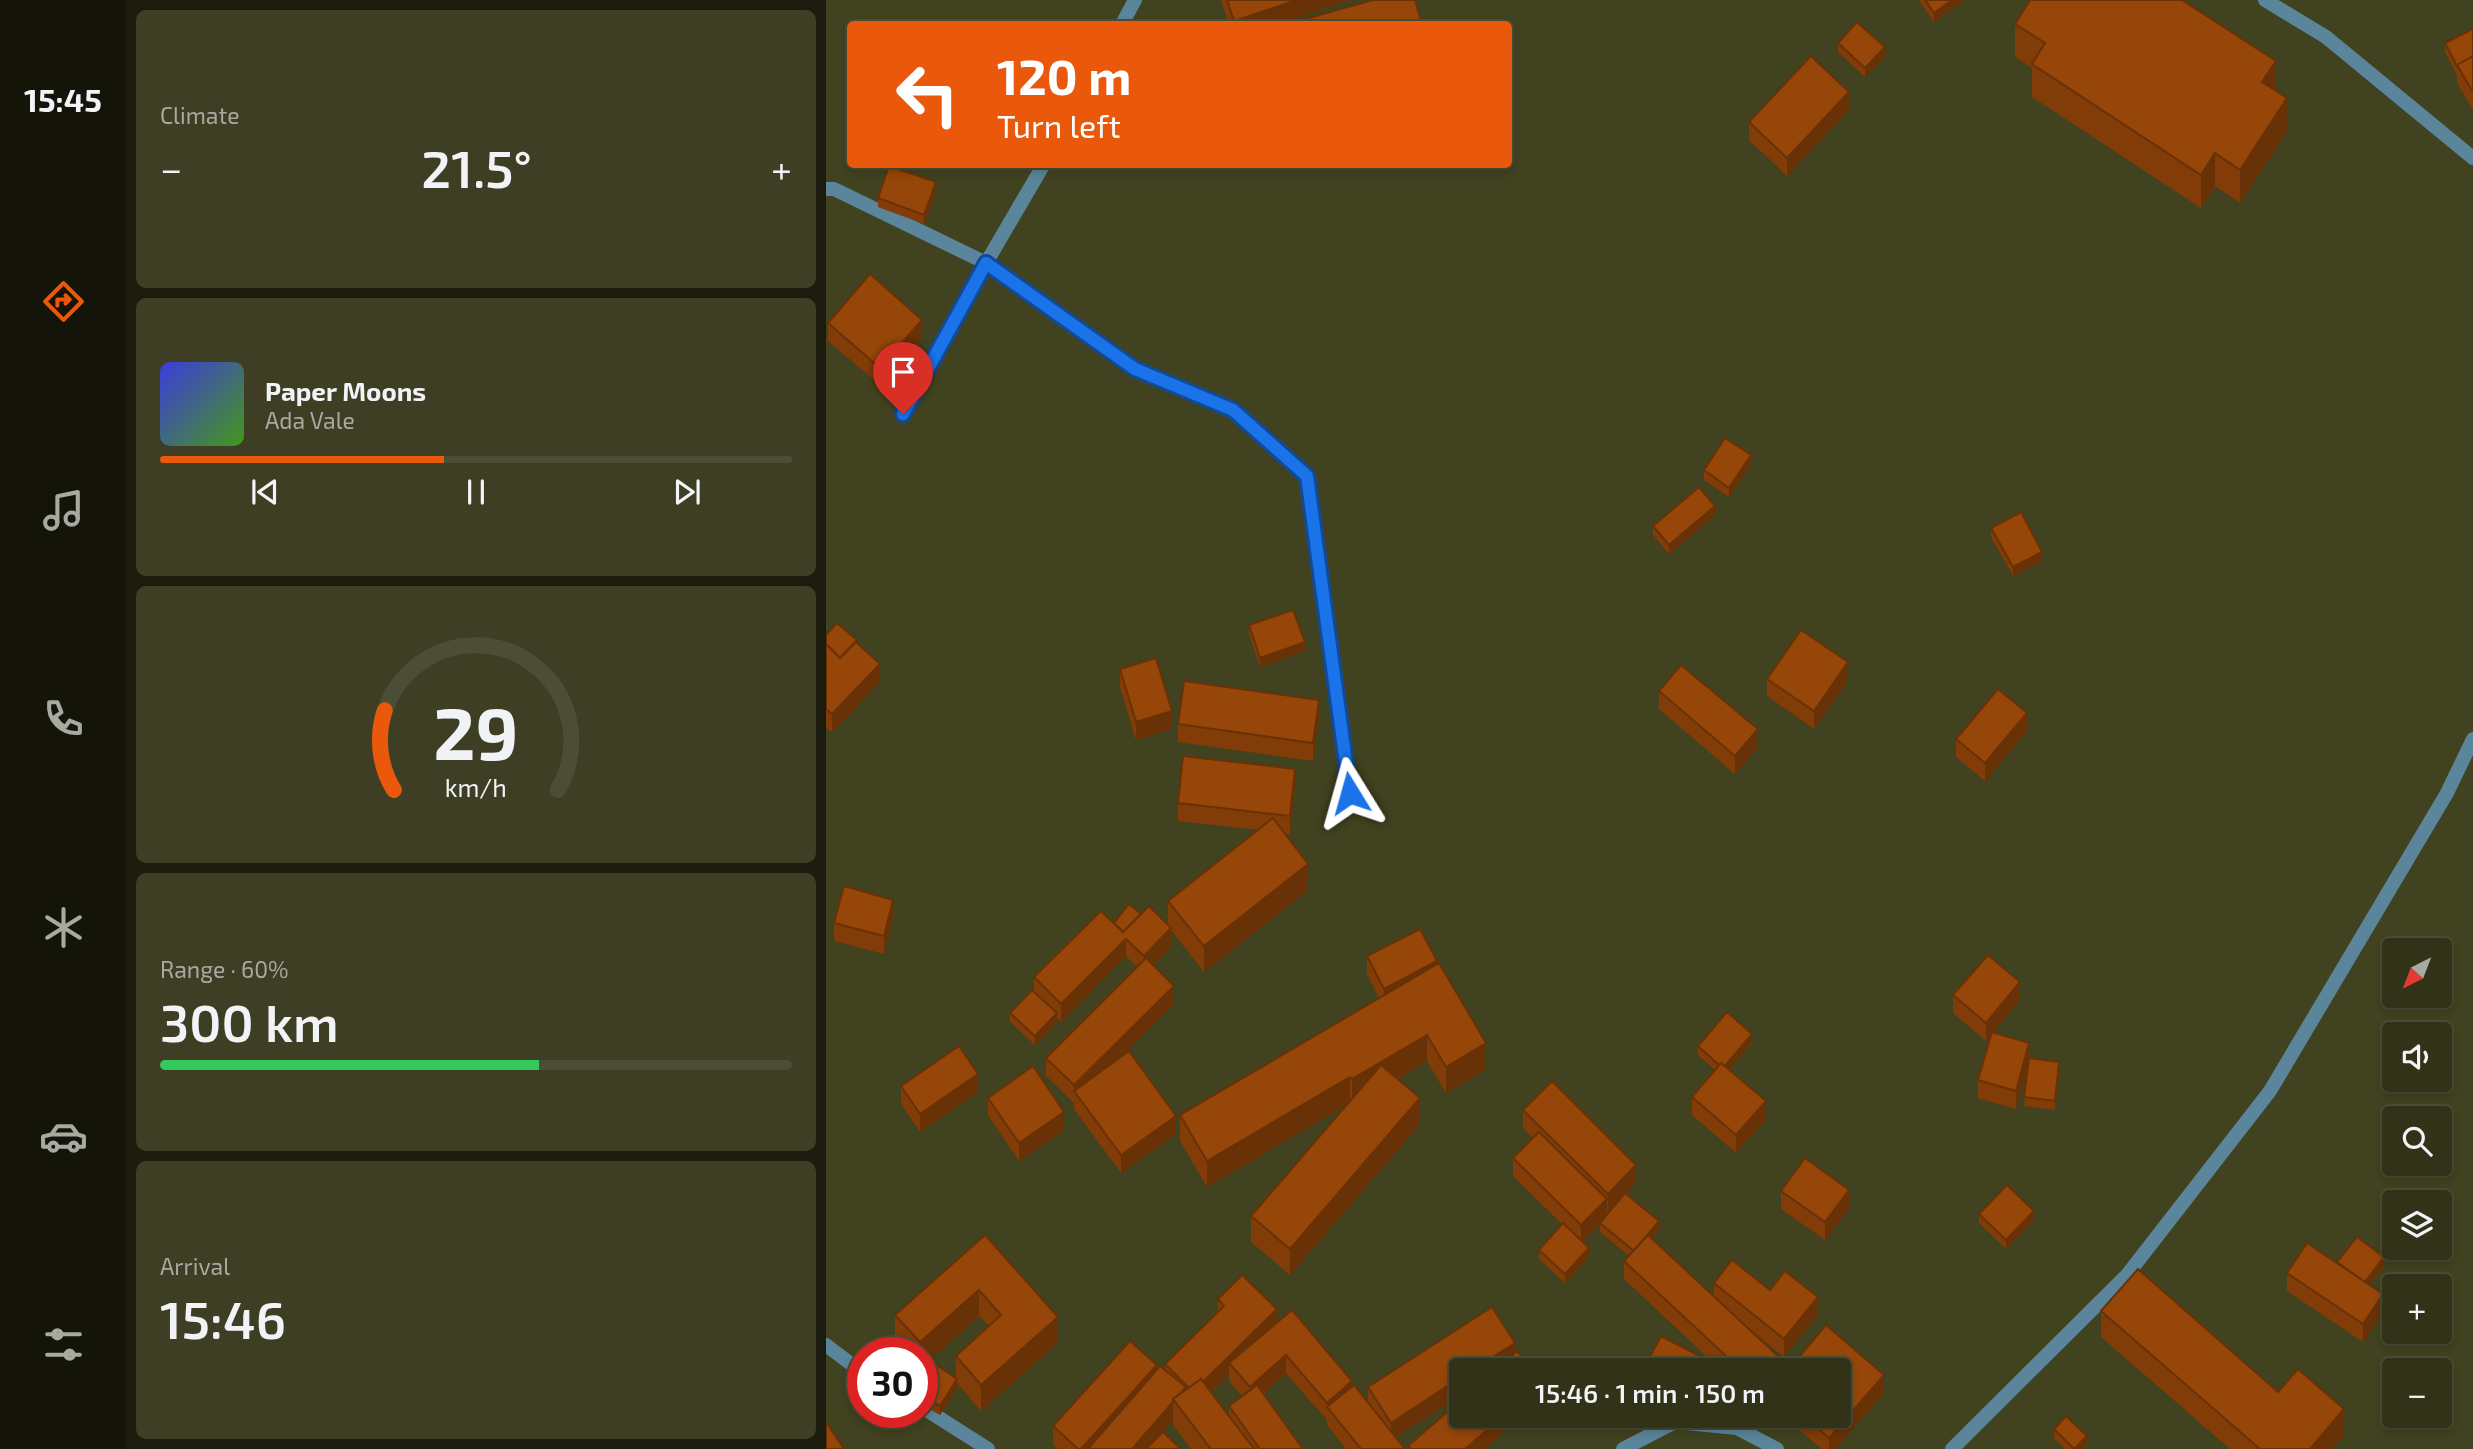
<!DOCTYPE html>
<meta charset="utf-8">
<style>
:root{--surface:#313217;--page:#3d3e24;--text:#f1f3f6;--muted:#a8aaa1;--line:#4c4d36;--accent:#ea580c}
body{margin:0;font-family:"Exo 2",sans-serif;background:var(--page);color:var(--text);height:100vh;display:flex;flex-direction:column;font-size:26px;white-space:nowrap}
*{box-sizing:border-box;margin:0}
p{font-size:23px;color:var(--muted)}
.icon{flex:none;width:38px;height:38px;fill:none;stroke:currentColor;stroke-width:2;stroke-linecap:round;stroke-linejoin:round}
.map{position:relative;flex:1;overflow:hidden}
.drawer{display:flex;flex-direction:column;gap:10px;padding:10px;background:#1b1c0d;width:700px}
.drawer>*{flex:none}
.guide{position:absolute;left:21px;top:21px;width:665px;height:147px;border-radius:7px;box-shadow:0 4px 10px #0003,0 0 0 2px var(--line);background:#ea580c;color:#fff;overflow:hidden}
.needle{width:46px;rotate:222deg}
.controls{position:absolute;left:1556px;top:938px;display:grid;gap:14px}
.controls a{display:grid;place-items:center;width:70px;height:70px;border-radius:7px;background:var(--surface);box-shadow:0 4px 10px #0003,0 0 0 2px var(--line);font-size:35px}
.speed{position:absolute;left:21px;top:1337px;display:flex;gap:14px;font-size:35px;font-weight:700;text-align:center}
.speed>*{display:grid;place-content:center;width:91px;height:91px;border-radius:50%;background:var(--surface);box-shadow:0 4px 10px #0003,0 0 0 2px var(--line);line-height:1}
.speed .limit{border:10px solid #d22;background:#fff;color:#111}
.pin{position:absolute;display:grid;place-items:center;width:60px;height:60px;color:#fff;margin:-72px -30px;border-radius:50% 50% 50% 0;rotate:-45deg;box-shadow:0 0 7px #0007}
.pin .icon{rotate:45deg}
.me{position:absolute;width:77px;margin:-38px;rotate:352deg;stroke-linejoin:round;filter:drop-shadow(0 0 5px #0008)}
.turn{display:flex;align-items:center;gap:24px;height:147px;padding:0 35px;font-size:32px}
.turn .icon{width:91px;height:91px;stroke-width:2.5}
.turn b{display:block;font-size:49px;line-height:60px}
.big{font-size:52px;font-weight:600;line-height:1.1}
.drawer .widget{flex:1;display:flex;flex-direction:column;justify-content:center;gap:10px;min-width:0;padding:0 24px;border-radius:10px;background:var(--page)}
.drawer .dial{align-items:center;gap:0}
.dial svg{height:182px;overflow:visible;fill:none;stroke:var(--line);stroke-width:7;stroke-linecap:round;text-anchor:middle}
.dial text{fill:var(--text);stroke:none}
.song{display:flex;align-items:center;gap:21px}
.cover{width:84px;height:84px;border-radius:10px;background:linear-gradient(135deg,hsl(240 70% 55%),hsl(100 70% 35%))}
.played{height:7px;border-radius:4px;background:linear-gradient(90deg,var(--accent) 45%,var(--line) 45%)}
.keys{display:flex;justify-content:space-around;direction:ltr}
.heat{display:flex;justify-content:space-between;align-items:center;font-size:38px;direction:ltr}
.charge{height:10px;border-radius:5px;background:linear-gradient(90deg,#34c759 60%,var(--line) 0)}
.trip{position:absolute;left:623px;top:1358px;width:402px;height:70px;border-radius:7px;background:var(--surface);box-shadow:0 4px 10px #0003,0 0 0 2px var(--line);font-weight:600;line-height:70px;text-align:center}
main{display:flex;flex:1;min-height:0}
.tab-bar{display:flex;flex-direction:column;width:126px;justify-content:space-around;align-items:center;background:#141409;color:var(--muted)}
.tab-bar .icon{width:49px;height:49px}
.tab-bar .on{color:var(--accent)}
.tab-bar b{font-size:32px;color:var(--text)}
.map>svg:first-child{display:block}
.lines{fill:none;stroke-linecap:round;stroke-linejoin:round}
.street{stroke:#5b859a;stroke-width:14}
.wall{fill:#813c07;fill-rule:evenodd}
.shaded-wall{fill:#693106}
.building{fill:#964608;stroke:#693106;stroke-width:2}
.route-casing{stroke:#114b97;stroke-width:18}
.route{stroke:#1a73e8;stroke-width:12}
</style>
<main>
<nav class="tab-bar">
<b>15:45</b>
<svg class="icon on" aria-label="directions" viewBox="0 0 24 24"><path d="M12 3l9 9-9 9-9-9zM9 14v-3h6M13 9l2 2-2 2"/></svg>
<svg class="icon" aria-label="music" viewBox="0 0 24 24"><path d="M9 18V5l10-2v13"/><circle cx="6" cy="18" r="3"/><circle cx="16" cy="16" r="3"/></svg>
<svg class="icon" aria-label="phone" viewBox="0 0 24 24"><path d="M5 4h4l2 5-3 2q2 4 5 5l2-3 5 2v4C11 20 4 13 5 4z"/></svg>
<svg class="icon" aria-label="climate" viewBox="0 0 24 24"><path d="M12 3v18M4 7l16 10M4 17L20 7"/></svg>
<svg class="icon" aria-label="car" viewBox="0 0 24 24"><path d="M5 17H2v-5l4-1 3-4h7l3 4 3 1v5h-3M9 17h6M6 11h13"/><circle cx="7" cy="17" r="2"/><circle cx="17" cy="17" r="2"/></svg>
<svg class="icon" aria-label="filters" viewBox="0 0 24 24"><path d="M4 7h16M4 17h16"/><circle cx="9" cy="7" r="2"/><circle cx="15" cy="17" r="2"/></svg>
</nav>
<section class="drawer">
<div class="widget"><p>Climate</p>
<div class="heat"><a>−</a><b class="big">21.5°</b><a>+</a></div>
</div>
<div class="widget">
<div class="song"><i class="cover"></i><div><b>Paper Moons</b><p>Ada Vale</p></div></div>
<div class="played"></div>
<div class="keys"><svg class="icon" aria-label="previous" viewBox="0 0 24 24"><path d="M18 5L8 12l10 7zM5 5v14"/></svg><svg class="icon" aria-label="pause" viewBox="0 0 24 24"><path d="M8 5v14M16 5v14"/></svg><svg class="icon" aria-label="next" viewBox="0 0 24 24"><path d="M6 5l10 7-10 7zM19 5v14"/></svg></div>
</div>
<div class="widget dial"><svg viewBox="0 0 100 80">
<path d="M14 69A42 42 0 1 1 86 69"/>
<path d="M14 69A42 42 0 0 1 10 34" stroke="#ea580c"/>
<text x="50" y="56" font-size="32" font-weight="700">29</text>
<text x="50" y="72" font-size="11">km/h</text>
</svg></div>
<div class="widget"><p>Range · 60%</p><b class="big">300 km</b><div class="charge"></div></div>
<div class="widget"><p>Arrival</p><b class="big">15:46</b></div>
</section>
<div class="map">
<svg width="1647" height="1449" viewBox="0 0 1647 1449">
<rect width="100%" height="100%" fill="#41421f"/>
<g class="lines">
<!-- street -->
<g class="street">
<polyline points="1439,0 1500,37 1647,158"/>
<polyline points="296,24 309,0"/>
<polyline points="0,189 8,189 160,263 309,369 407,410 481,476 524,793"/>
<polyline points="77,414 142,294 218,164"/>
<polyline points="0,1345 37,1373"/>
<polyline points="96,1407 162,1449"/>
<polyline points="797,1449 849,1422 911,1428 951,1449"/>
<polyline points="1126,1449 1301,1275 1444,1091 1621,793 1647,739"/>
</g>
</g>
<!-- wall -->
<g class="wall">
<polygon points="395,0 524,0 451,24 403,24"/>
<polygon points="1094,0 1139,0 1108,22 1094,2"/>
<polygon points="1189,24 1450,90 1461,131 1414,203 1389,186 1375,208 1206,97 1206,68 1189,57"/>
<polygon points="1647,29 1647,110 1631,83 1631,75 1619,52 1619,43"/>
<polygon points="1012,43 1059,56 1039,77 1012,52"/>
<polygon points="1023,110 961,176 923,140 923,122"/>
<polygon points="110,191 98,224 52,207 52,198"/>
<polygon points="2,323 96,337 54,385 2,341"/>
<polygon points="925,464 903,497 878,480 878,470"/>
<polygon points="889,515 843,554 827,535 827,526"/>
<polygon points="1165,528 1216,561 1187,576 1165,537"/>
<polygon points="423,625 479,651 434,667 423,634"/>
<polygon points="0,635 31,642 54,682 6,732 0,727"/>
<polygon points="294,669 346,729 310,740 294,687"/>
<polygon points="941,679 1022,680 988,729 941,696"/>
<polygon points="833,691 932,747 909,774 833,709"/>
<polygon points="493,718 487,761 352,742 352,724"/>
<polygon points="1201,731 1159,781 1130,757 1130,739"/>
<polygon points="469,786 464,834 458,833 482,890 378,972 345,930 345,946 327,965 348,1004 293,1058 350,1134 295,1173 248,1109 248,1103 220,1076 220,1058 311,967 300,956 235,1022 231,1017 231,1022 209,1045 184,1022 184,1013 208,992 208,977 288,923 315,914 342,925 342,901 432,830 352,821 352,803"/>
<polygon points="67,917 58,954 8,941 8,923"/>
<polygon points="541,956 611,964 660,1069 620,1093 601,1061 571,1079 594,1124 464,1275 425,1242 425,1216 520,1105 381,1187 354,1141 354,1115 553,998 541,974"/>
<polygon points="1127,995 1194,1000 1167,1032 1203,1058 1233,1071 1229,1110 1198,1106 1202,1066 1190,1109 1152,1098 1152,1080 1165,1036 1160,1041 1127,1013"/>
<polygon points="926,1043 903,1070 940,1119 910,1153 866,1115 866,1097 889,1070 872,1055 872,1046"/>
<polygon points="75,1086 152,1092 94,1132 75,1104"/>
<polygon points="162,1098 238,1130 193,1161 162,1115"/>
<path d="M697,1110l113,72 -10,11 33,37 -7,8 62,58v-13l56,7 48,25 -34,42 -37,-30 33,43h-58l-1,-1v1l-97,-91v-18l5,-5 -29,-24v-8l-17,17 6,16 -24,26 -26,-24v-9l23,-26 -49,-48v-18l20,-20 -10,-10zM794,1199l-13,15v-3z"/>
<polygon points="955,1191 1023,1208 999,1240 955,1209"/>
<polygon points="1153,1214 1208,1220 1180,1249 1153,1223"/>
<path d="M159,1235l73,108 -77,68 -24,-28v5l-17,27 -18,-10v-52h-16l-11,-13v-25zM153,1316l10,10 -33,30v22l-27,-18z"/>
<polygon points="1511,1262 1558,1266 1543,1285 1557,1312 1537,1342 1461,1291 1461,1273 1511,1264"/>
<path d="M392,1299l59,24 75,63 16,16v-15l147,-34 19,17h-73v25l-65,42 9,12h-59l-19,-24v-5l-41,-47 -23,21 40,55h-112l-18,-24v-5l-10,12 14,17h-119l-5,-5v-18l104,-57 8,1v-6l53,-52zM403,1374v7l13,15 -13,10v9l-18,-23z"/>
<polygon points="1275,1311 1452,1392 1518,1435 1506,1449 1404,1449 1275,1337"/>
<polygon points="1058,1393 1009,1449 996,1449 957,1416 1013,1416"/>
<polygon points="868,1416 879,1416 876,1420"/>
<polygon points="1228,1429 1261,1445 1257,1449 1239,1449 1228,1438"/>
</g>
<!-- shaded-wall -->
<g class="shaded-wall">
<polygon points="471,0 524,0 451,24 408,24 408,21"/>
<polygon points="1126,0 1139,0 1108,22 1108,13"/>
<polygon points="1059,47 1059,56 1039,77 1039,68"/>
<polygon points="1450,61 1450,94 1436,82"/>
<polygon points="1023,92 1023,110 961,176 961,158"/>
<polygon points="1461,98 1461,131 1414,203 1414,170"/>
<polygon points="1389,153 1389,186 1375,208 1375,175"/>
<polygon points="110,182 110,191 98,224 98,215"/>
<polygon points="96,320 96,337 54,385 54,368"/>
<polygon points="925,455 925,464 903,497 903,488"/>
<polygon points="889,506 889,515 843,554 843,545"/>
<polygon points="1216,552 1216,561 1187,576 1187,567"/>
<polygon points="479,642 479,651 434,667 434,658"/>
<polygon points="1022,662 1022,680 988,729 988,711"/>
<polygon points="54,664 54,682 6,732 6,714"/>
<polygon points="493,700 493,718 487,761 487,743"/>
<polygon points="346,711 346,729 310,740 310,722"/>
<polygon points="1201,713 1201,731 1159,781 1159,763"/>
<polygon points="932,729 932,747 909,774 909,756"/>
<polygon points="469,769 469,786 464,834 464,816"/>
<polygon points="482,864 482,890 378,972 378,946"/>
<polygon points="67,900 67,917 58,954 58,936"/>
<polygon points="345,928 345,946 318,974 318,956"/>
<polygon points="300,939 300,956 235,1022 235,1004"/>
<polygon points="611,961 611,979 558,1007 558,989"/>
<polygon points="1194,982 1194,1000 1160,1041 1160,1023"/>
<polygon points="348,986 348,1004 253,1098 248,1091 248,1103 248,1085"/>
<polygon points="231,1013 231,1022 209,1045 209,1036"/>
<polygon points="926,1034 926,1043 897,1077 897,1068"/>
<polygon points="601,1035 601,1061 526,1105 526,1079"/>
<polygon points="660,1043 660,1069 620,1093 620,1067"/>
<polygon points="1203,1043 1203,1061 1190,1109 1190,1091"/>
<polygon points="1233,1062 1233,1071 1229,1110 1229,1101"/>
<polygon points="152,1074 152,1092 94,1132 94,1114"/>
<polygon points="524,1077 524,1103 381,1187 381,1161"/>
<polygon points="594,1098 594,1124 464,1275 464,1249"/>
<polygon points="940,1101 940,1119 910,1153 910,1135"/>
<polygon points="238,1112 238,1130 193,1161 193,1143"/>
<polygon points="350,1116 350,1134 295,1173 295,1155"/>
<polygon points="810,1165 810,1182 782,1212 782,1194"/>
<polygon points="1023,1190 1023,1208 999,1240 999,1222"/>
<polygon points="781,1199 781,1217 755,1243 755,1225"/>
<polygon points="1208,1211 1208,1220 1180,1249 1180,1240"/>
<polygon points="833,1221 833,1230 808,1260 808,1251"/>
<polygon points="763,1248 763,1257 739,1283 739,1274"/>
<polygon points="1558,1257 1558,1266 1539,1291 1539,1282"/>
<polygon points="153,1290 153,1316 96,1367 96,1353 94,1353 94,1342"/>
<polygon points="1557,1294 1557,1312 1537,1342 1537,1324"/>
<polygon points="992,1297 992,1315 958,1357 958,1339"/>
<polygon points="451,1309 451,1327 403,1363 403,1374 367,1410 367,1392"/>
<polygon points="232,1317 232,1343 155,1411 155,1385"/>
<polygon points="689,1343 689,1360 673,1370 646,1370"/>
<polygon points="460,1355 460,1373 424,1405 424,1387"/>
<polygon points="954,1358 954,1370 942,1370"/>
<polygon points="331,1365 331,1383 271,1449 255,1449"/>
<polygon points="1058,1375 1058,1393 1009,1449 1003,1449 1003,1438"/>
<polygon points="635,1377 635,1395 565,1440 565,1423"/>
<polygon points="131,1379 131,1388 114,1415 114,1406"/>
<polygon points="526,1381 526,1398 501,1407 501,1403"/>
<polygon points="347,1402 347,1420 322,1449 306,1449"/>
<polygon points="1518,1409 1518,1435 1506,1449 1484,1449"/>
<polygon points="677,1416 697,1416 659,1449 639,1449"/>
<polygon points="1261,1436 1261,1445 1257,1449 1248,1449"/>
</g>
<!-- building -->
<g class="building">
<polygon points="401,0 471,0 408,21"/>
<polygon points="547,0 589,0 596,24 461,24"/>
<polygon points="1099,0 1126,0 1108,13"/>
<polygon points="1204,0 1356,0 1450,61 1436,82 1461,98 1414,170 1389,153 1375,175 1206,64 1219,43 1189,24"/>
<polygon points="1031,22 1059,47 1039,68 1012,43"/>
<polygon points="1647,29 1647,56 1631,66 1619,43"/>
<polygon points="985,56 1023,92 961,158 923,122"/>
<polygon points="1647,56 1647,92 1631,65"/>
<polygon points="63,166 110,182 98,215 52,198"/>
<polygon points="44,274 96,320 54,368 2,323"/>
<polygon points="899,438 925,455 903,488 878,470"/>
<polygon points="873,487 889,506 843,545 827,526"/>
<polygon points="1195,512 1216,552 1187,567 1165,528"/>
<polygon points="467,610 479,642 434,658 423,625"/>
<polygon points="11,623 31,640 14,658 0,644 0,635"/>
<polygon points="975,630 1022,662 988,711 941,679"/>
<polygon points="30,642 54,664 6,714 0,709 0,644 14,658"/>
<polygon points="330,658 346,711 310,722 294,669"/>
<polygon points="855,665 932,729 909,756 833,691"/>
<polygon points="358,681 493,700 487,743 352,724"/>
<polygon points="1172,689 1201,713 1159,763 1130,739"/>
<polygon points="357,756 469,769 464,816 352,803"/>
<polygon points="447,818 482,864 378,946 342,901"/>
<polygon points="18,886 67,900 58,936 8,923"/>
<polygon points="303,904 315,914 297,932 288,923"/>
<polygon points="323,906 345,928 318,956 300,939 235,1004 208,977 275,911 297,932"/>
<polygon points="594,929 611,961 558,989 541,956"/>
<polygon points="1162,955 1194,982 1160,1023 1127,995"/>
<polygon points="320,958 348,986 248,1085 220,1058"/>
<polygon points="613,963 660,1043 620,1067 601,1035 526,1079 524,1077 381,1161 354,1115"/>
<polygon points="206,990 231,1013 209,1036 184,1013"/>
<polygon points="901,1012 926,1034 899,1066 895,1063 893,1065 872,1046"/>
<polygon points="1166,1032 1203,1043 1190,1091 1152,1080"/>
<polygon points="133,1046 152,1074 94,1114 75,1086"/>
<polygon points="303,1051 350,1116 295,1155 248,1091"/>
<polygon points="1203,1058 1233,1062 1229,1101 1198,1097"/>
<polygon points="895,1063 940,1101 910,1135 866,1097"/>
<polygon points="555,1065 594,1098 464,1249 425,1216"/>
<polygon points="207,1066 238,1112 193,1143 162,1098"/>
<polygon points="726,1081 810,1165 782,1194 697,1110"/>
<polygon points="713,1132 781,1199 755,1225 687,1158"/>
<polygon points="979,1158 1023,1190 999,1222 955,1191"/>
<polygon points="1181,1185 1208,1211 1180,1240 1153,1214"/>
<polygon points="799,1193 833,1221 808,1251 774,1223"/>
<polygon points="737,1223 763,1248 739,1274 713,1250"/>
<polygon points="159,1235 232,1317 155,1385 130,1356 175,1315 153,1290 94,1342 69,1315"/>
<polygon points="822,1235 954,1358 942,1370 915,1370 798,1261"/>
<polygon points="1531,1237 1558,1257 1539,1282 1511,1262"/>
<polygon points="1481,1243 1557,1294 1537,1324 1461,1273"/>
<polygon points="906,1260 944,1290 959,1271 992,1297 958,1339 888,1283"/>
<polygon points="1312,1269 1452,1392 1472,1369 1518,1409 1484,1449 1434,1449 1275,1311"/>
<polygon points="416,1275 451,1309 377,1382 375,1379 363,1388 339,1364 398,1306 392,1299"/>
<polygon points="666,1307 689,1343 646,1370 635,1370 635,1377 565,1423 542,1387"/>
<polygon points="466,1310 526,1381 501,1403 460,1355 424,1387 403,1363"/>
<polygon points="1000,1325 1058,1375 1003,1438 978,1416 1013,1416 1013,1370 962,1370"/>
<polygon points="835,1336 895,1367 893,1370 817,1370"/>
<polygon points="304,1341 331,1365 255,1449 252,1449 227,1426"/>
<polygon points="691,1351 708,1370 669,1370"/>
<polygon points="99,1357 131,1379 114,1406 96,1396 96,1361"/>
<polygon points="334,1366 360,1387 354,1394 347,1399 347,1402 306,1449 262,1449"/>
<polygon points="375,1379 428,1449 385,1449 347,1399"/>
<polygon points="431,1385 477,1449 434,1449 403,1406"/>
<polygon points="528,1385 579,1449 535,1449 501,1407"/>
<polygon points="635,1400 635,1416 677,1416 639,1449 585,1449 582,1446"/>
<polygon points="1240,1416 1261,1436 1248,1449 1228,1429"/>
<polygon points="0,1422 18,1449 0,1449"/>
<polygon points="337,1432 353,1447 351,1449 320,1449"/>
</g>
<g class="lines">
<!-- route casing -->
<g class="route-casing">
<polyline id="route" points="77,414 160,263 309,369 407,410 481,476 524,793"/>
</g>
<!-- route -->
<use href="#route" class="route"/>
</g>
</svg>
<div class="controls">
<a><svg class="needle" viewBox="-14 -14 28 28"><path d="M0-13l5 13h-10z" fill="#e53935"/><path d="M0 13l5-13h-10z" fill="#a8aaa1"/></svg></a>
<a><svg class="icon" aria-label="sound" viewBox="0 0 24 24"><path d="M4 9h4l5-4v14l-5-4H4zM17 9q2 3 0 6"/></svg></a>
<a><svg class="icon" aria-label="search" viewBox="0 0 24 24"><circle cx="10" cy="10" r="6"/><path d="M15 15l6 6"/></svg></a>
<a><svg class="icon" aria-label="layers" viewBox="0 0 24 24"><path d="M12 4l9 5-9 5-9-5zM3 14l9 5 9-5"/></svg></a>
<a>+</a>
<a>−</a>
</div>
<div class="speed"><div class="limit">30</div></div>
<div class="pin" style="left:77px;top:414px;background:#d93025"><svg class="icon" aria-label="arrive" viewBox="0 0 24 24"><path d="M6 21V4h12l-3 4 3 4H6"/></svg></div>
<svg class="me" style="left:524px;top:793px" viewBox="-20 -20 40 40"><path d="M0-17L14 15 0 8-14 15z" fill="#1a73e8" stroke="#fff" stroke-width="4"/></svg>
<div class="trip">15:46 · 1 min · 150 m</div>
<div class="guide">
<div class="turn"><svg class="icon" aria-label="left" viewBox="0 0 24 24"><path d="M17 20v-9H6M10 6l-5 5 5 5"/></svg><div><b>120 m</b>Turn left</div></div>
</div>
</div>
</main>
